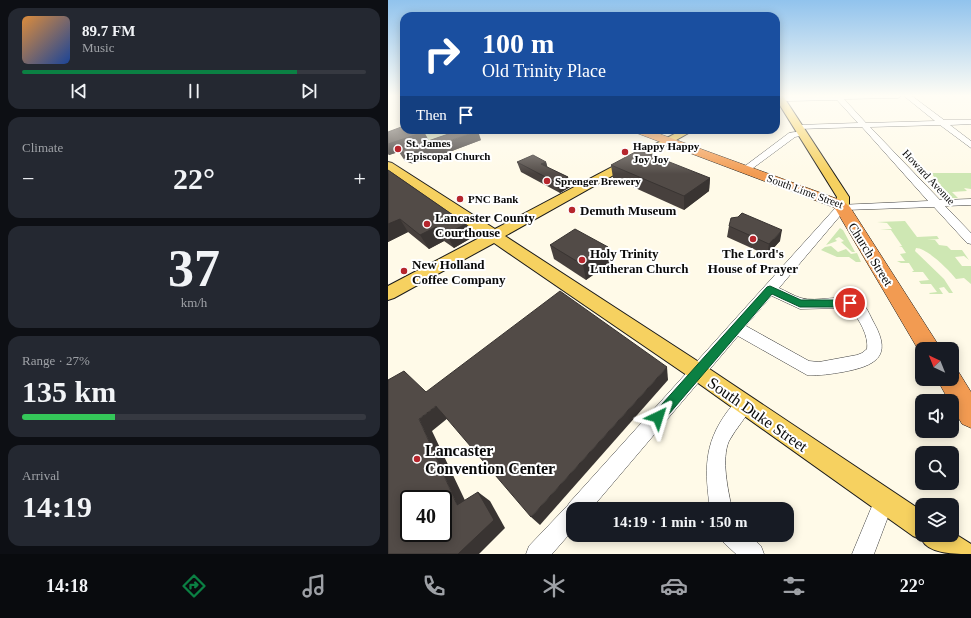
<!DOCTYPE html>
<meta charset="utf-8">
<style>
:root{--surface:#171b24;--page:#242831;--text:#f1f3f6;--muted:#9ea1a6;--line:#363941;--accent:#0b8043}
body{margin:0;font-family:"Times New Roman",serif;background:var(--page);color:var(--text);height:100vh;display:flex;flex-direction:column;font-size:15px;white-space:nowrap}
*{box-sizing:border-box;margin:0}
p{font-size:13px;color:var(--muted)}
.icon{flex:none;width:22px;height:22px;fill:none;stroke:currentColor;stroke-width:2;stroke-linecap:round;stroke-linejoin:round}
.map{position:relative;flex:1;overflow:hidden}
.details{display:flex;flex-direction:column;gap:8px;padding:8px;background:#0d0f14;width:388px}
.details>*{flex:none}
.top-card{position:absolute;left:12px;top:12px;width:380px;height:122px;border-radius:12px;box-shadow:0 2px 10px #0003;background:#1a4fa0;color:#fff;overflow:hidden}
.needle{width:26px;rotate:317deg}
.tools{position:absolute;left:527px;top:342px;display:grid;gap:8px}
.tools a{display:grid;place-items:center;width:44px;height:44px;border-radius:8px;background:var(--surface);box-shadow:0 2px 10px #0003;font-size:20px}
.speed{position:absolute;left:12px;top:490px;display:flex;gap:8px;font-size:20px;font-weight:700;text-align:center}
.speed>*{display:grid;place-content:center;width:52px;height:52px;border-radius:50%;background:var(--surface);box-shadow:0 2px 10px #0003;line-height:1}
.speed .limit{border:2px solid #111;border-radius:6px;background:#fff;color:#111}
.pin{position:absolute;display:grid;place-items:center;width:34px;height:34px;color:#fff;margin:-17px;border:2px solid #fff;border-radius:50%;box-shadow:0 1px 4px #0007}
.me{position:absolute;width:44px;margin:-22px;rotate:41deg;stroke-linejoin:round;filter:drop-shadow(0 0 3px #0008)}
.turn{display:flex;align-items:center;gap:14px;height:84px;padding:0 16px;font-size:18px}
.turn .icon{width:52px;height:52px;stroke-width:2.5}
.turn b{display:block;font-size:28px;line-height:34px}
.then{display:flex;align-items:center;height:38px;padding:0 16px;background:#0003;gap:8px;font-size:15px}
.big{font-size:30px;font-weight:700;line-height:1.1}
.details .tile{flex:1;display:flex;flex-direction:column;justify-content:center;gap:6px;min-width:0;padding:0 14px;border-radius:12px;background:var(--page)}
.details .dial{align-items:center;gap:0}
.dial b{font-size:52px;line-height:1}
.song{display:flex;align-items:center;gap:12px}
.cover{width:48px;height:48px;border-radius:6px;background:linear-gradient(135deg,hsl(30 70% 55%),hsl(220 70% 35%))}
.played{height:4px;border-radius:2px;background:linear-gradient(90deg,var(--accent) 80%,var(--line) 80%)}
.keys{display:flex;justify-content:space-around;direction:ltr}
.heat{display:flex;justify-content:space-between;align-items:center;font-size:22px;direction:ltr}
.charge{height:6px;border-radius:3px;background:linear-gradient(90deg,#34c759 27%,var(--line) 0)}
.trip{position:absolute;left:178px;top:502px;width:228px;height:40px;border-radius:12px;background:var(--surface);box-shadow:0 2px 10px #0003;font-weight:700;line-height:40px;text-align:center}
.tab-bar{display:flex;height:64px;justify-content:space-around;align-items:center;background:#090b0e;color:var(--muted)}
.tab-bar .icon{width:28px;height:28px}
.tab-bar .current{color:var(--accent)}
.tab-bar b{font-size:18px;color:var(--text)}
main{display:flex;flex:1;min-height:0}
.map>svg:first-child{display:block}
.green{fill:#cee7b3}
.cemetery{fill:#d3debb}
.lines{fill:none;stroke-linecap:round;stroke-linejoin:round}
.minor-casing{stroke:#3d3d3d;stroke-width:1}
.major-casing{stroke:#1b1b1b;stroke-width:2}
.highway-casing{stroke:#1b1b1b;stroke-width:1}
.minor{fill:#fff;fill-rule:evenodd}
.major{fill:#f6d160;fill-rule:evenodd}
.highway{fill:#f29b52;fill-rule:evenodd}
.wall{fill:#47403d}
.shaded-wall{fill:#393432}
.building{fill:#524b47;stroke:#393432;fill-rule:evenodd}
.route{fill:#0b8043;stroke:#07532c}
.poi-dot{fill:#b6262d;stroke:#fff;stroke-width:1.5}
.labels{text-anchor:middle;stroke-width:4;stroke-linejoin:round;paint-order:stroke}
.far-poi-label{font-size:11px;font-weight:bold;fill:#0a0a0a;stroke:#fff;text-anchor:start}
.far-street-label{font-size:11px;fill:#0a0a0a;stroke:#fff}
.poi-label{font-size:13px;font-weight:bold;fill:#0a0a0a;stroke:#fff;text-anchor:start}
.street-label{font-size:13px;fill:#0a0a0a;stroke:#fff}
.near-street-label{font-size:16px;fill:#0a0a0a;stroke:#fff}
.near-poi-label{font-size:16px;font-weight:bold;fill:#0a0a0a;stroke:#fff;text-anchor:start}
</style>
<main>
<section class="details">
<div class="tile">
<div class="song"><i class="cover"></i><div><b>89.7 FM</b><p>Music</p></div></div>
<div class="played"></div>
<div class="keys"><svg class="icon" aria-label="previous" viewBox="0 0 24 24"><path d="M18 5L8 12l10 7zM5 5v14"/></svg><svg class="icon" aria-label="pause" viewBox="0 0 24 24"><path d="M8 5v14M16 5v14"/></svg><svg class="icon" aria-label="next" viewBox="0 0 24 24"><path d="M6 5l10 7-10 7zM19 5v14"/></svg></div>
</div>
<div class="tile"><p>Climate</p>
<div class="heat"><a>−</a><b class="big">22°</b><a>+</a></div>
</div>
<div class="tile dial"><b>37</b><p>km/h</p></div>
<div class="tile"><p>Range · 27%</p><b class="big">135 km</b><div class="charge"></div></div>
<div class="tile"><p>Arrival</p><b class="big">14:19</b></div>
</section>
<div class="map">
<svg width="583" height="554" viewBox="0 0 583 554">
<rect width="100%" height="100%" fill="#fffae8"/>
<!-- green -->
<g class="green">
<polygon points="543,173 583,173 583,189 576,188 579,191 564,192 570,198 560,198 564,197 553,186 541,186 553,185"/>
<path d="M517,221l12,16 20,-1 2,3 -12,1h8l4,5 8,1 4,4h11l7,10 -5,-4 -9,1 7,9h9v18l-7,-6 -8,1c-7,-9 -29,-31 -40,-31l-1,3 29,28 9,14h-4l-5,-6 -5,1 4,6h-13l-1,-1 8,-1 -6,-8h-10l-2,-3 10,-1 -6,-8h-10l-1,-1h2l-5,-8h-8l-4,-2h8l-5,-7 6,-1 -4,-6 -3,-1h3l-11,-16h-11l12,-1 -5,-6 -10,-1z"/>
<polygon points="452,228 455,230 467,252 464,252 453,242 456,241 451,237 447,239 449,241 438,245"/>
<polygon points="443,246 450,252 458,249 463,254 469,253 473,262 468,262 461,257 449,257 433,250 437,247"/>
</g>
<!-- cemetery -->
<polygon class="cemetery" points="33,130 76,130 34,145 25,133"/>
<g class="lines">
<!-- minor casing -->
<g class="minor-casing">
<g id="minor">
<path d="M388,96h125l-3,2 -54,1 22,24 69,-2 -31,-25h8l32,24h27v4l-21,1 21,16v7l-31,-23 -70,2 70,73 31,-1v6l-26,1 26,27v11l-4,-1 -33,-36 -89,3 -66,78c7,3 15,8 22,10 16,5 41,-5 58,3 7,3 11,15 15,22 19,34 1,43 -31,49 -12,2 -23,4 -36,3l-69,-39 -147,173h-18v21l-21,24h-26l3,-8 39,-41 2,-3 268,-297 90,-4 -66,-74 -64,2 -4,-2 4,-2 60,-2 -21,-23 -50,1 -10,-3zM384,296l28,13 42,-1 9,2c8,9 18,26 16,39l-5,4 -5,2 -38,7 -10,-1 -63,-35z"/>
<polygon points="414,131 418,133 417,135 407,137 361,171 355,171 353,169 401,133"/>
<path d="M356,396l6,2 3,6c-6,13 -17,24 -24,37 -8,18 -1,49 3,68h-22c-5,-38 -7,-64 17,-97 5,-6 9,-13 17,-16z"/>
<polygon points="496,491 503,494 506,501 486,554 464,554 489,494"/>
<polygon points="333,535 361,535 373,546 376,554 348,554 336,543"/>
</g>
</g>
<!-- major casing -->
<g class="major-casing">
<g id="major">
<polygon points="388,96 395,96 461,197 461,207 459,210 449,210 447,207 449,197 388,99"/>
<path d="M294,130h12l-189,106 200,130 217,145v24h30v-3l19,12v10c-16,0 -42,0 -49,-14l-9,-4 -222,-158 -197,-135 -100,55 -6,2v-14l95,-50 -95,-66v-8l4,1 103,66z"/>
</g>
</g>
<!-- highway casing -->
<g class="highway-casing">
<g id="highway">
<polygon points="244,130 261,130 455,201 462,207 553,349 534,349 534,356 448,210 445,207 246,132"/>
<polygon points="564,369 570,371 583,392 583,428 574,424 564,407 564,401 561,401 549,379 564,379"/>
</g>
</g>
<!-- minor -->
<use href="#minor" class="minor"/>
<!-- major -->
<use href="#major" class="major"/>
<!-- highway -->
<use href="#highway" class="highway"/>
</g>
<!-- wall -->
<g class="wall">
<polygon points="0,132 36,132 41,141 93,140 40,160 38,159 25,164 17,161 11,152 1,155 0,154"/>
<polygon points="129,162 158,162 159,167 180,177 182,187 172,193 133,172"/>
<polygon points="223,165 322,178 321,191 296,210 225,178"/>
<polygon points="0,170 78,224 85,237 66,248 56,241 41,249 20,232 0,242"/>
<polygon points="341,226 392,241 379,255 339,237"/>
<polygon points="162,245 223,262 198,280 166,259"/>
</g>
<!-- shaded-wall -->
<g class="shaded-wall">
<polygon points="90,131 93,140 40,160 35,150"/>
<polygon points="36,132 41,141 1,155 0,153 0,144"/>
<polygon points="33,149 38,159 25,164 20,154"/>
<polygon points="158,162 161,172 153,164"/>
<polygon points="180,177 182,187 172,193 169,183"/>
<polygon points="322,178 321,191 296,210 296,196"/>
<polygon points="12,219 20,232 0,242 0,224"/>
<polygon points="78,224 85,237 66,248 58,234"/>
<polygon points="48,227 56,241 41,249 32,235"/>
<polygon points="394,230 392,241 379,255 381,244"/>
<polygon points="220,247 223,262 198,280 195,265"/>
<polygon points="279,367 280,380 152,525 143,517"/>
<polygon points="48,406 60,418 44,431 83,513 69,505 31,419"/>
<polygon points="90,492 102,501 117,528 91,554 70,554"/>
</g>
<!-- building -->
<g class="building">
<polygon points="16,126 16,130 32,130 36,132 0,144 0,132"/>
<polygon points="72,130 88,130 90,131 35,150 33,149 20,154 11,151"/>
<polygon points="251,150 322,178 296,196 223,165"/>
<polygon points="145,155 158,162 153,164 180,177 169,183 129,162"/>
<polygon points="0,170 78,224 58,234 48,227 32,235 12,219 0,224"/>
<polygon points="354,213 394,230 381,244 341,226 343,218 350,217"/>
<polygon points="187,229 220,247 195,265 162,245"/>
<path d="M172,291l107,76 -136,150 -95,-111 -17,13 38,86 21,-13 16,28 -36,34h-70v-174l16,-9 22,21zM21,499h34v34h-34z"/>
</g>
<!-- sky -->
<linearGradient id="sky" x2="0" y2="1"><stop stop-color="#91c3ed"/><stop offset="0.55" stop-color="#fffdf5"/><stop offset="1" stop-color="#fffdf5" stop-opacity="0"/></linearGradient>
<rect width="583" height="174" fill="url(#sky)"/>
<!-- route -->
<polygon class="route" points="382,286 413,300 462,300 465,301 467,303 465,306 462,307 412,307 384,294 275,421 270,423 266,421 264,417 266,413 379,287"/>
<!-- markers -->
<g class="poi-dot">
<circle cx="10" cy="149" r="4"/>
<circle cx="237" cy="152" r="4"/>
<circle cx="159" cy="181" r="4"/>
<circle cx="72" cy="199" r="4"/>
<circle cx="184" cy="210" r="4"/>
<circle cx="39" cy="224" r="4"/>
<circle cx="365" cy="239" r="4"/>
<circle cx="194" cy="260" r="4"/>
<circle cx="16" cy="271" r="4"/>
<circle cx="29" cy="459" r="4"/>
</g>
<g class="labels">
<!-- far-poi labels -->
<g class="far-poi-label">
<text x="18" y="147">St. James<tspan x="18" dy="13">Episcopal Church</tspan></text>
<text x="245" y="150">Happy Happy<tspan x="245" dy="13">Joy Joy</tspan></text>
<text x="167" y="185">Sprenger Brewery</text>
<text x="80" y="203">PNC Bank</text>
</g>
<!-- far-street labels -->
<g class="far-street-label">
<text transform="translate(541 177) rotate(47)" y="4">Howard Avenue</text>
<text transform="translate(417 191) rotate(20)" y="4">South Lime Street</text>
</g>
<!-- poi labels -->
<g class="poi-label">
<text x="192" y="215">Demuth Museum</text>
<text x="47" y="222">Lancaster County<tspan x="47" dy="15">Courthouse</tspan></text>
<text x="202" y="258">Holy Trinity<tspan x="202" dy="15">Lutheran Church</tspan></text>
<text x="365" y="258" text-anchor="middle">The Lord's<tspan x="365" dy="15">House of Prayer</tspan></text>
<text x="24" y="269">New Holland<tspan x="24" dy="15">Coffee Company</tspan></text>
</g>
<!-- street labels -->
<g class="street-label">
<text transform="translate(483 254) rotate(58)" y="5">Church Street</text>
</g>
<!-- near-street labels -->
<g class="near-street-label">
<text transform="translate(370 414) rotate(35)" y="6">South Duke Street</text>
</g>
<!-- near-poi labels -->
<g class="near-poi-label">
<text x="37" y="456">Lancaster<tspan x="37" dy="18">Convention Center</tspan></text>
</g>
</g>
</svg>
<div class="tools">
<a><svg class="needle" viewBox="-14 -14 28 28"><path d="M0-13l5 13h-10z" fill="#e53935"/><path d="M0 13l5-13h-10z" fill="#9ea1a6"/></svg></a>
<a><svg class="icon" aria-label="sound" viewBox="0 0 24 24"><path d="M4 9h4l5-4v14l-5-4H4zM17 9q2 3 0 6"/></svg></a>
<a><svg class="icon" aria-label="search" viewBox="0 0 24 24"><circle cx="10" cy="10" r="6"/><path d="M15 15l6 6"/></svg></a>
<a><svg class="icon" aria-label="layers" viewBox="0 0 24 24"><path d="M12 4l9 5-9 5-9-5zM3 14l9 5 9-5"/></svg></a>
</div>
<div class="speed"><div class="limit">40</div></div>
<div class="pin" style="left:462px;top:303px;background:#d93025"><svg class="icon" aria-label="arrive" viewBox="0 0 24 24"><path d="M6 21V4h12l-3 4 3 4H6"/></svg></div>
<svg class="me" style="left:270px;top:417px" viewBox="-20 -20 40 40"><path d="M0-17L14 15 0 8-14 15z" fill="#0b8043" stroke="#fff" stroke-width="4"/></svg>
<div class="trip">14:19 · 1 min · 150 m</div>
<div class="top-card">
<div class="turn"><svg class="icon" aria-label="right" viewBox="0 0 24 24"><path d="M7 20v-9h11M14 6l5 5-5 5"/></svg><div><b>100 m</b>Old Trinity Place</div></div>
<div class="then">Then<svg class="icon" aria-label="arrive" viewBox="0 0 24 24"><path d="M6 21V4h12l-3 4 3 4H6"/></svg></div>
</div>
</div>
</main>
<nav class="tab-bar">
<b>14:18</b>
<svg class="icon current" aria-label="directions" viewBox="0 0 24 24"><path d="M12 3l9 9-9 9-9-9zM9 14v-3h6M13 9l2 2-2 2"/></svg>
<svg class="icon" aria-label="music" viewBox="0 0 24 24"><path d="M9 18V5l10-2v13"/><circle cx="6" cy="18" r="3"/><circle cx="16" cy="16" r="3"/></svg>
<svg class="icon" aria-label="phone" viewBox="0 0 24 24"><path d="M5 4h4l2 5-3 2q2 4 5 5l2-3 5 2v4C11 20 4 13 5 4z"/></svg>
<svg class="icon" aria-label="climate" viewBox="0 0 24 24"><path d="M12 3v18M4 7l16 10M4 17L20 7"/></svg>
<svg class="icon" aria-label="car" viewBox="0 0 24 24"><path d="M5 17H2v-5l4-1 3-4h7l3 4 3 1v5h-3M9 17h6M6 11h13"/><circle cx="7" cy="17" r="2"/><circle cx="17" cy="17" r="2"/></svg>
<svg class="icon" aria-label="filters" viewBox="0 0 24 24"><path d="M4 7h16M4 17h16"/><circle cx="9" cy="7" r="2"/><circle cx="15" cy="17" r="2"/></svg>
<b>22°</b>
</nav>
